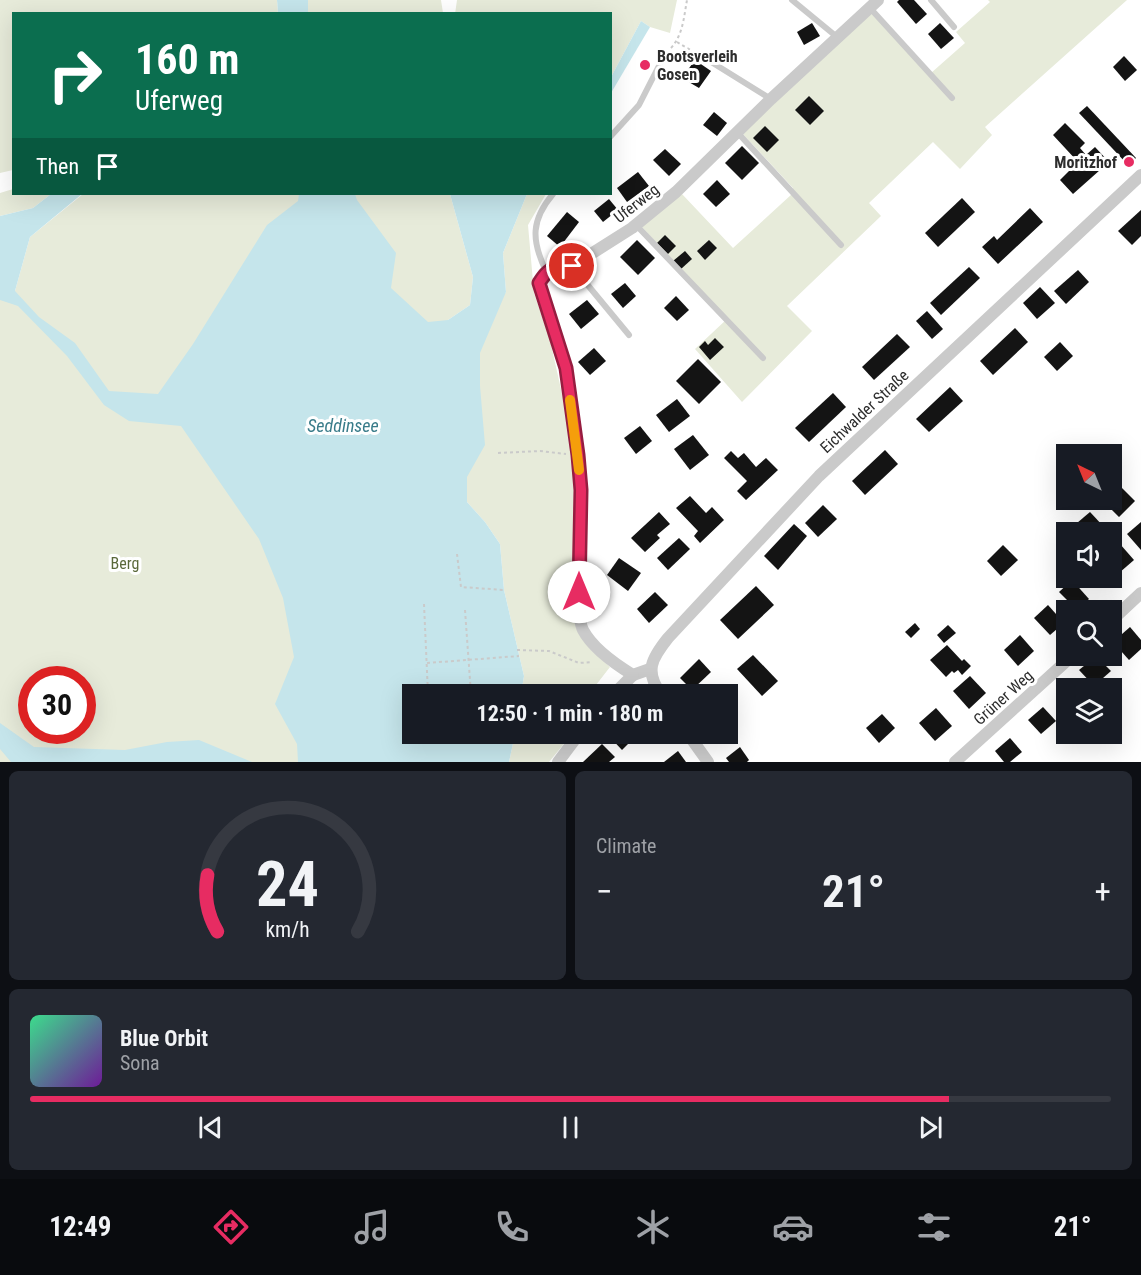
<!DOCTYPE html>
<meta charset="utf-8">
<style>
:root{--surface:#171b24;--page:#242831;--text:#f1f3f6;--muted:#9ea1a6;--line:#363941;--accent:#e72c62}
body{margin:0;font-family:"Roboto Condensed",sans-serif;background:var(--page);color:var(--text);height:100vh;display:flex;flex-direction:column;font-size:22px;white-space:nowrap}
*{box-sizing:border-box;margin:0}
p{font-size:20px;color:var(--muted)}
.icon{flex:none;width:33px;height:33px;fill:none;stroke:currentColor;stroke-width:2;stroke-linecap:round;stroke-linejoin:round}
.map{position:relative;height:762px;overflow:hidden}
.panel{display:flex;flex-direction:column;gap:9px;padding:9px;background:#0d0f14;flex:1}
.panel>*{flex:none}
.hud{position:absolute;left:12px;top:12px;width:600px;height:183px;border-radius:0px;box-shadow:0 6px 24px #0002;background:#0b6e4f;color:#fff;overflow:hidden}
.needle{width:39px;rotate:317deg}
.fabs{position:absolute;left:1056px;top:444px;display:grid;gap:12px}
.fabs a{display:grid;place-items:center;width:66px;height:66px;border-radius:0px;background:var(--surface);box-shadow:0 6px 24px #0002;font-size:30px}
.speed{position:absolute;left:18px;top:666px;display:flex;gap:12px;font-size:30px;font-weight:700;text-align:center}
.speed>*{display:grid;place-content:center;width:78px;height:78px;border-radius:50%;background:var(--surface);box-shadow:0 6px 24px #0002;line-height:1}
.speed .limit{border:9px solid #d22;background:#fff;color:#111}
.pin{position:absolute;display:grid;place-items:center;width:51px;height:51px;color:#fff;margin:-26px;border:3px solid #fff;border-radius:50%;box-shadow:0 2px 6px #0007}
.me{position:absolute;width:66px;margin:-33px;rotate:0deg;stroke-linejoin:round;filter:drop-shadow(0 0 4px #0008)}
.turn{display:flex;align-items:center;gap:21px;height:126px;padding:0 24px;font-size:27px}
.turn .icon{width:78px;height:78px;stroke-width:2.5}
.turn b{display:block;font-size:42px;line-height:51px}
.then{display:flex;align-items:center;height:57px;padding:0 24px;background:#0003;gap:12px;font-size:22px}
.big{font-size:45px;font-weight:700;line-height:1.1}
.panel .card{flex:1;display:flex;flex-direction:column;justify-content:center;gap:9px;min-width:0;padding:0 21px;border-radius:9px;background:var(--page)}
.panel .dial{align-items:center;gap:0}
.dial svg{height:156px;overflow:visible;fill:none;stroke:var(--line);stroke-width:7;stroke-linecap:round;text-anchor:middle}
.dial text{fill:var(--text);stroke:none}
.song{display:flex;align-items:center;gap:18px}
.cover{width:72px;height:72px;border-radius:9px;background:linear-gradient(135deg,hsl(150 70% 55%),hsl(280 70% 35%))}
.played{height:6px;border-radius:3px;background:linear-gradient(90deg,var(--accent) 85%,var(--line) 85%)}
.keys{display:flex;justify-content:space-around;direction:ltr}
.heat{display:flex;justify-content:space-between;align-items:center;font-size:33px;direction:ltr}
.panel .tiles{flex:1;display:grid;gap:9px;grid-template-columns:1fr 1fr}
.card:last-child{grid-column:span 2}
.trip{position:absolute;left:402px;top:684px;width:336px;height:60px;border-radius:0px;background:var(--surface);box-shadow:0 6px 24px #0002;font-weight:700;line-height:60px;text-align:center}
.tabs{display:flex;height:96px;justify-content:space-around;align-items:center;background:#090b0e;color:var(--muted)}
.tabs .icon{width:42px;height:42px}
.tabs .on{color:var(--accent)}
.tabs b{font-size:27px;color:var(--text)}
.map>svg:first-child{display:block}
.green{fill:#e7ebda;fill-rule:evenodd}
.water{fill:#c5e5eb}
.building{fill:#141414}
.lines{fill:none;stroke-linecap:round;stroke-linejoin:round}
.path{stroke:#cacaca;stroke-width:2;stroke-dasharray:3 3;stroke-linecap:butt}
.service{stroke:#cacaca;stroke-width:6}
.minor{stroke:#cacaca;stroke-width:12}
.route-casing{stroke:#961d40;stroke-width:15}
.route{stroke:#e72c62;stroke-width:10}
.slow{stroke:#f59e0b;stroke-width:10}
.poi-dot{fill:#e72c62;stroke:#fff;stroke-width:2}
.labels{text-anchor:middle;stroke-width:6;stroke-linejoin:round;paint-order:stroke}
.poi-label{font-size:16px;font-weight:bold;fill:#2d2d2d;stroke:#fff;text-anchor:start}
.street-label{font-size:16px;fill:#2d2d2d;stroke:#fff}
.park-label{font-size:16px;fill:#5a683a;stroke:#fff}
.water-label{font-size:18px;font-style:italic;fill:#387b89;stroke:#fff}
</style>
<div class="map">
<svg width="1141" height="762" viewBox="0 0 1141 762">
<rect width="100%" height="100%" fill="#fff"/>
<!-- green -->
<g class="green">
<polygon points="0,0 277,0 278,13 14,14 13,170 0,173"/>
<polygon points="308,0 441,0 443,13 308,13"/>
<polygon points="457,0 677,0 670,33 650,27 641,21 611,77 610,14 455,14"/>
<polygon points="988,0 1127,0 985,127 992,135 960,169 933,142 869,203 881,216 787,306 812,331 742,402 695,349 727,319 641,226 682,194 733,248 792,194 793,188 741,132 872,11 931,73 965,43 956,32 990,2"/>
<polygon points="13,189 14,194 51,194 33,208 0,216 0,193"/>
<path d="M83,194h367l23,83 -3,28 -22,15 -118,442h-330v-463l15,-8 15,-54zM32,680h50v50h-50z"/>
<polygon points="527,194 546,194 528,225 534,293 550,340 575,452 576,628 590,649 610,667 589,694 521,694 524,676 504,590 500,544 485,522 467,502 464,502 455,366 506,292 503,253"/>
<polygon points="515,734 572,734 549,762 509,762"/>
</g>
<!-- water -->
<g class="water">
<polygon points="277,0 308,0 308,13 278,13"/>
<polygon points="641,21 650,27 611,93 611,77"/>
<polygon points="51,194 87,194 82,194 30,237 15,291 39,317 75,343 109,391 158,394 193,344 267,225 298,201 299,194 355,194 357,200 396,253 391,288 428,322 448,320 470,305 473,277 450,194 527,194 503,253 506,292 480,353 480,386 485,445 467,477 467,502 485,522 500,544 504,590 524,676 521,694 412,694 412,734 515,734 509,762 298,762 297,744 275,704 294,657 283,598 259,539 181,426 129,421 104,405 67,356 18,306 0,300 0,216 33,208"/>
<polygon points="0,723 34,747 125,750 167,742 199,740 252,762 11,762 0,749"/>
</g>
<!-- building -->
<g class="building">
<polygon points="899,0 914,0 927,14 916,24 897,2"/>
<polygon points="812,23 820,36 804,45 797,32"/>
<polygon points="940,23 954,38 941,49 928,34"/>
<polygon points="1124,56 1137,70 1125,81 1113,67"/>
<polygon points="695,60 711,71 699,88 687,81 692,74 687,71"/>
<polygon points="809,96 824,111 810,125 795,110"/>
<polygon points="1087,106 1136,158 1128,165 1079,113"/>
<polygon points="714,112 727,123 717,136 703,125"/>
<polygon points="1065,123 1085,143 1080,148 1086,155 1095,147 1109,162 1073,194 1060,180 1078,162 1053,135"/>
<polygon points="765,126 779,140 767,152 753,138"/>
<polygon points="742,146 759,163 742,180 725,163"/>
<polygon points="665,149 681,164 669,176 653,160"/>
<polygon points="638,172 649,186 627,202 617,188"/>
<polygon points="717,180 730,194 716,207 703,194"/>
<polygon points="962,198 975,212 938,247 925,233"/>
<polygon points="609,199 618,210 603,222 594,211"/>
<polygon points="1030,208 1043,222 998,264 982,247 994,236 997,240"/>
<polygon points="1141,210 1141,236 1132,245 1118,231"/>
<polygon points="567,212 579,222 560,247 547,236"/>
<polygon points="665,235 676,246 668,254 657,243"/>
<polygon points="637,240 655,258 638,275 620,257"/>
<polygon points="709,240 717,248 705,260 697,251"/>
<polygon points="685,251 692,259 681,269 673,261"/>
<polygon points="969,267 980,278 941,315 930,303"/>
<polygon points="1078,270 1089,282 1066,304 1054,291"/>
<polygon points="625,283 636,296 623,308 611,294"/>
<polygon points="1040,287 1055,303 1037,319 1023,303"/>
<polygon points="676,296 689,310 677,321 664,308"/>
<polygon points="587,300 599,314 581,329 569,314"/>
<polygon points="927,311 943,329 932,339 916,321"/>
<polygon points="1015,328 1028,342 993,375 980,361"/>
<polygon points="897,334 910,347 874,380 862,367"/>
<polygon points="715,338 724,347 710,360 699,347 705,341 708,345"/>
<polygon points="1060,342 1073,356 1057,371 1044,357"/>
<polygon points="594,348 606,361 590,375 578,362"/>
<polygon points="698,359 721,382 699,404 676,381"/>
<polygon points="950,387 963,401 929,432 916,419"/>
<polygon points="833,393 846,407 809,442 795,428"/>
<polygon points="677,399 690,416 669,432 656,415"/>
<polygon points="640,426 652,441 636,454 624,438"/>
<polygon points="693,435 709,455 690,470 674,449"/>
<polygon points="885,450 898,464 865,495 852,481"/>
<polygon points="731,451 738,458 744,453 756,467 766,458 778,470 746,500 737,491 747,481 724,458"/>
<polygon points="1114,480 1135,501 1119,517 1102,500 1112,500 1112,482"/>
<polygon points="690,496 706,513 712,507 724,520 700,543 694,536 698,531 676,508"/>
<polygon points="823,505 837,519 818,537 805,523"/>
<polygon points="659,512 670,524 657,535 660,538 645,552 631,538"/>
<polygon points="1090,512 1104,527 1097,532 1085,532 1077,523"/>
<polygon points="1141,522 1141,550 1127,534"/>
<polygon points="794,524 807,536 778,570 764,556"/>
<polygon points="679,538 690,549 668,570 657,558"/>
<polygon points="1120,544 1134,560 1119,573 1112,565 1112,552"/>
<polygon points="1003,545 1018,560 1001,576 987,561"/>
<polygon points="619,558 641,573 628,591 607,575"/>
<polygon points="1072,580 1089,599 1077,610 1059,592"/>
<polygon points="756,586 774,605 738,639 720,620"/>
<polygon points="655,592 668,605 649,623 637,609"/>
<polygon points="1048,605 1064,623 1050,635 1034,618"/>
<polygon points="915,623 920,629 911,638 905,632"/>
<polygon points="948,625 956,633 944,643 937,635"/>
<polygon points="1130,627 1141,640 1141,649 1129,660 1113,642"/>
<polygon points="1020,635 1034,651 1018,666 1004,650"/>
<polygon points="947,645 962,661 964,659 971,666 962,675 958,670 954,673 952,671 946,677 930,660"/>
<polygon points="753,655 778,681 762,696 737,669"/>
<polygon points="1096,656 1111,671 1094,686 1079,670"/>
<polygon points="699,659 711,672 692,690 680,678"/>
<polygon points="970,676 986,693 969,709 953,691"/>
<polygon points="1075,678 1084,688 1066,688 1066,699 1060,692"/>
<polygon points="1043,707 1056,721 1041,734 1028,720"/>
<polygon points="936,708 952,726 935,741 919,723"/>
<polygon points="882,714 895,728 879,743 866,728"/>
<polygon points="609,734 630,734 634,738 622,750 608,735"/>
<polygon points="1010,738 1022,752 1010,762 1004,762 995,751"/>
<polygon points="602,744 615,757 609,762 583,762"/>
<polygon points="740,747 749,760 747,762 729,762 726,758"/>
<polygon points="678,751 686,762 664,762"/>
</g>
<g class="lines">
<!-- path -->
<g class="path">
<polyline points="677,42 692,51"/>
<path d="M671,48c12,-13 13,-32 16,-48"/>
<polyline points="498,453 540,451 566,454"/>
<polyline points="457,554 461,587 504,590"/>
<polyline points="424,604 428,694"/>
<polyline points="465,610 471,694"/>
<polyline points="517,650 549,651 579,663 592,662"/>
<polyline points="427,663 519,656"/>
</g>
<!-- service -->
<g class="service">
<polyline points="792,0 837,37"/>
<polyline points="931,0 954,27"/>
<polyline points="870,8 952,98"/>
<polyline points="700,55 771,99"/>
<polyline points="737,132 841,245"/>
<polyline points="610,137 639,105 665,54"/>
<polyline points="636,225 763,358"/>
<polyline points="572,266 629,335"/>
<path d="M546,271c-15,-31 -15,-51 7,-77"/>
</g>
<!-- minor -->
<g class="minor">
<polyline points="1112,620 1141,593"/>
<path d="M650,669l-17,6c-18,-11 -40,-26 -50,-45 -3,-6 -3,-13 -4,-19l2,-121 -3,-35 -12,-87 -27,-85 7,-12 8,-4 18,-1 60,-38 44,-36 95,-93 107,-99"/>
<polyline points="614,694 633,675"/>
<path d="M661,694c-17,-23 -9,-36 7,-56l151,-162 322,-301"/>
<polyline points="688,734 708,762"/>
<polyline points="558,762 579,734"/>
<polyline points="955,762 1072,656"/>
</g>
</g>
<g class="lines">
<!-- route casing -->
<g class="route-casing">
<path id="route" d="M572,266c-18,3 -22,-1 -33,17l27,85 12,87 3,35 -2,102"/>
</g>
<!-- route -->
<use href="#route" class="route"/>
<!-- slow -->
<polyline class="slow" points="570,400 579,470"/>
</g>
<!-- markers -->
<g class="poi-dot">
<circle cx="645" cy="65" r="6"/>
<circle cx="1129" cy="162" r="6"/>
</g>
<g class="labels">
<!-- poi labels -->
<g class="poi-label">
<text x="657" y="62">Bootsverleih<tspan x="657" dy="18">Gosen</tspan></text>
<text x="1117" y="168" text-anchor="end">Moritzhof</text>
</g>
<!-- street labels -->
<g class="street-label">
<text transform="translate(636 203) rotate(-38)" y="6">Uferweg</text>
<text transform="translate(864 411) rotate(-43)" y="6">Eichwalder Straße</text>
<text transform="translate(1003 697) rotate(-42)" y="6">Grüner Weg</text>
</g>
<!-- park labels -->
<g class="park-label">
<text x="125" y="569">Berg</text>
</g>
<!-- water labels -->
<g class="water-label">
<text x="343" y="432">Seddinsee</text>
</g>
</g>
</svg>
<div class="fabs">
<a><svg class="needle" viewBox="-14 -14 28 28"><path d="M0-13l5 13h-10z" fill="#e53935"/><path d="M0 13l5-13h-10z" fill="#9ea1a6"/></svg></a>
<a><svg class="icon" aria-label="sound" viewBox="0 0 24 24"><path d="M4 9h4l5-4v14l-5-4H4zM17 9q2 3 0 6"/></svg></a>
<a><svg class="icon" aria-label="search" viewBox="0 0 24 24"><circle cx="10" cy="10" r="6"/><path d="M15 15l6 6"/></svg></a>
<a><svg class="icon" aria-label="layers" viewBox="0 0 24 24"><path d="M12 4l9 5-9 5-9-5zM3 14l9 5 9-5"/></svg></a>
</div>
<div class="speed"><div class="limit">30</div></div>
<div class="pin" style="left:572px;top:266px;background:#d93025"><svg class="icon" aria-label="arrive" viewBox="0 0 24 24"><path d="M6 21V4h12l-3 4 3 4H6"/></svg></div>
<svg class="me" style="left:579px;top:592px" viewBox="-20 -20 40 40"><circle r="19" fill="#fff"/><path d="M0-13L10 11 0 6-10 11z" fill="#e72c62"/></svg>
<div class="trip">12:50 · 1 min · 180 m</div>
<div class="hud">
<div class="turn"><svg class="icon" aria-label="right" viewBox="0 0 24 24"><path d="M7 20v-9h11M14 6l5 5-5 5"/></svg><div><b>160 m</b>Uferweg</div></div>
<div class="then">Then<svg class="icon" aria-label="arrive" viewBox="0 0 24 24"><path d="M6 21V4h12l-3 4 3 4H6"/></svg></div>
</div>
</div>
<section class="panel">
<div class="tiles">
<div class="card dial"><svg viewBox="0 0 100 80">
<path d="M14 69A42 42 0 1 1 86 69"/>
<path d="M14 69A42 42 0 0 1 9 40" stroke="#e72c62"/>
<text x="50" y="56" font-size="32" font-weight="700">24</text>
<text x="50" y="72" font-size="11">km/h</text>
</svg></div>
<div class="card"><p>Climate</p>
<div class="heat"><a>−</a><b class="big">21°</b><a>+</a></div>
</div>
<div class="card">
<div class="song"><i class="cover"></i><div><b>Blue Orbit</b><p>Sona</p></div></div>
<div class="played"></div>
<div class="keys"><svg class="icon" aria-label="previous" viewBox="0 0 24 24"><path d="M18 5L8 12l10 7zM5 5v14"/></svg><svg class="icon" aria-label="pause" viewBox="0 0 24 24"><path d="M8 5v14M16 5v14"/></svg><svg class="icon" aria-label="next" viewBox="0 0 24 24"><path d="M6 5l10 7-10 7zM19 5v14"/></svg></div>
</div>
</div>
</section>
<nav class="tabs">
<b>12:49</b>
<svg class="icon on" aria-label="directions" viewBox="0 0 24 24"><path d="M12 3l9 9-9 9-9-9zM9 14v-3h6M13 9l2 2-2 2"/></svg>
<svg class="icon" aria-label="music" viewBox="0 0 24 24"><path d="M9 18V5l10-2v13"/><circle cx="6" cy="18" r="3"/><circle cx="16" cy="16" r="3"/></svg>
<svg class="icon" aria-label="phone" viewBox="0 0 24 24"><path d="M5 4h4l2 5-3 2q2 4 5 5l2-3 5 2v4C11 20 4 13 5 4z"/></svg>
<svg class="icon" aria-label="climate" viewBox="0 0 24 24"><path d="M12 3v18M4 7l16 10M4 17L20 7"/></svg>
<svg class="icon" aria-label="car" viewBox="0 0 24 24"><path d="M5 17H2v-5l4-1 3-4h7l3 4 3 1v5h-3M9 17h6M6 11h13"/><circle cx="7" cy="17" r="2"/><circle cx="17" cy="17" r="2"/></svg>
<svg class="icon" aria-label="filters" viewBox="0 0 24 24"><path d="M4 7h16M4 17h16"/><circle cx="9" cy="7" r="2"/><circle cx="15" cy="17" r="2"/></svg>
<b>21°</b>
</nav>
